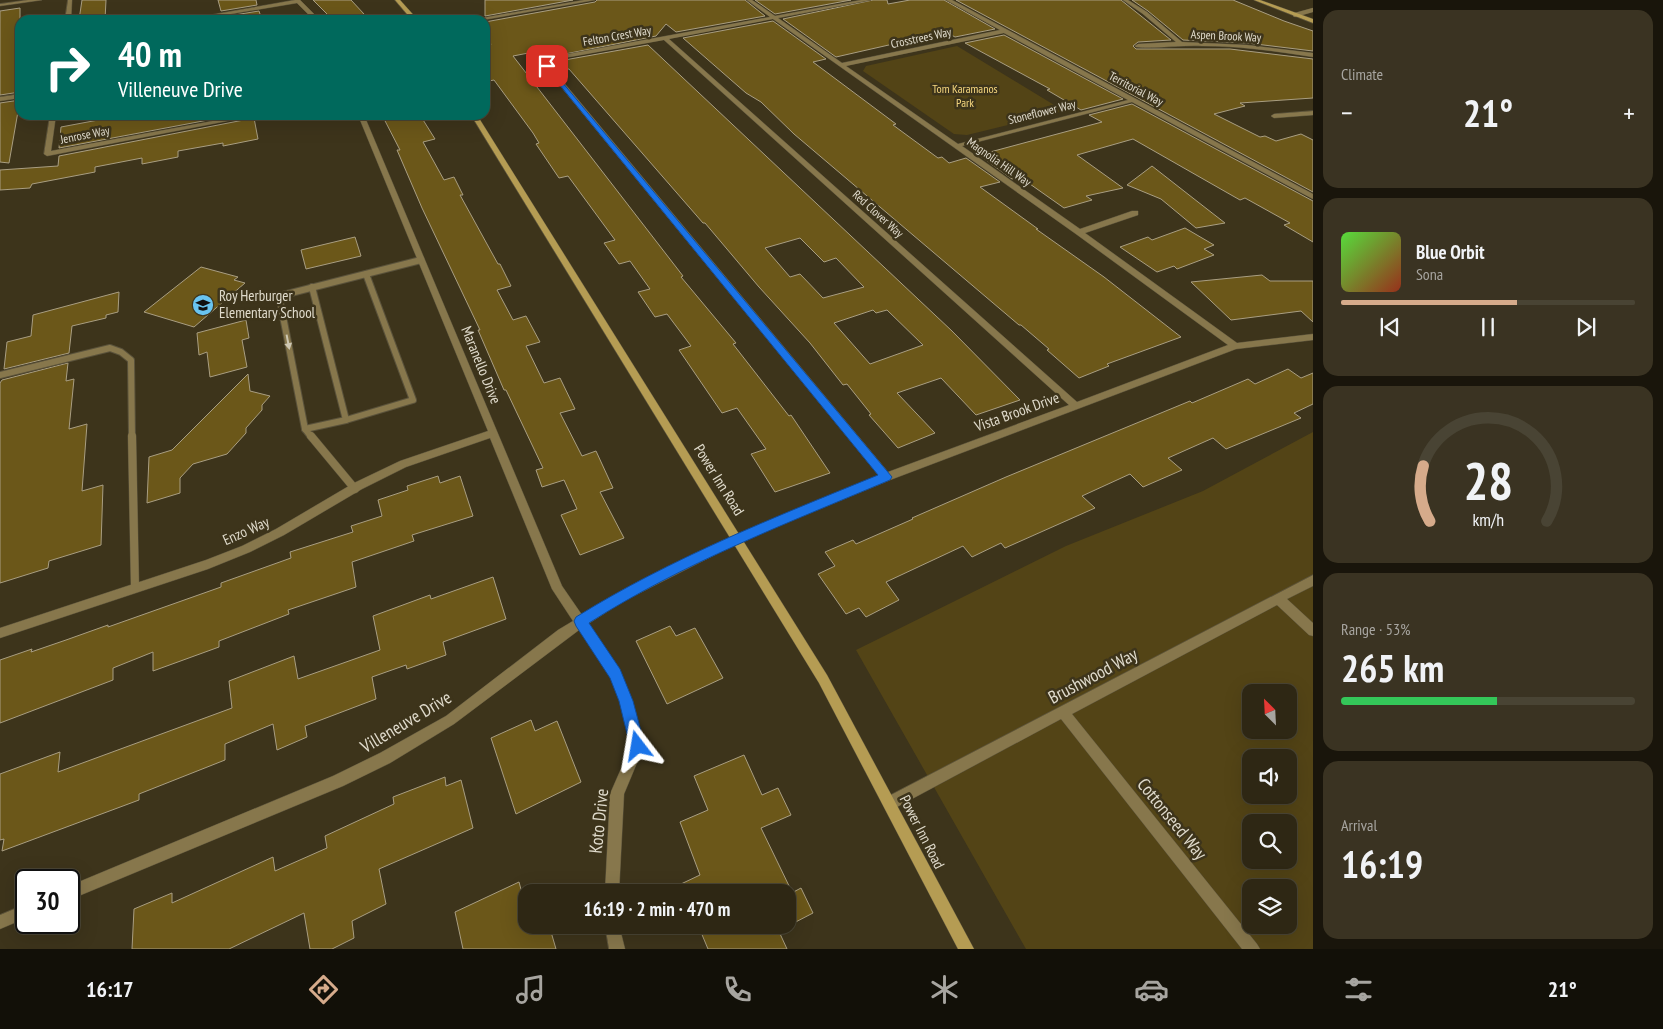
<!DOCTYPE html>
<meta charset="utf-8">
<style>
:root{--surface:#2e2714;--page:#3a3322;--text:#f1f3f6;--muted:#a7a5a0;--line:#494434;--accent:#d6ab8b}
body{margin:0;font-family:"PT Sans Narrow",sans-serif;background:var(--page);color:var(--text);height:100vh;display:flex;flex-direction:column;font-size:19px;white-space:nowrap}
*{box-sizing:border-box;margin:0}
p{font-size:16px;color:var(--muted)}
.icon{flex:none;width:28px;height:28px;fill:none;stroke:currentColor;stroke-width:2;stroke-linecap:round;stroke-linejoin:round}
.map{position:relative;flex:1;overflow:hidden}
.drawer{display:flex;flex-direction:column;gap:10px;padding:10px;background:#19150b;width:350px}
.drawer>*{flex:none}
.hud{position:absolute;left:15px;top:15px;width:475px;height:105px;border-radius:15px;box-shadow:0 5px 20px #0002,0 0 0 1px var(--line);background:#00695c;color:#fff;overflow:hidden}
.needle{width:32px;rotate:336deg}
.controls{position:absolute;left:1242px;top:684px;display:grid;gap:10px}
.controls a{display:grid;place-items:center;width:55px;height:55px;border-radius:10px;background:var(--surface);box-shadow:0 5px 20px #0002,0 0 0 1px var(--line);font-size:25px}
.speed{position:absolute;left:15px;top:869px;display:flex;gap:10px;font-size:25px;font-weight:700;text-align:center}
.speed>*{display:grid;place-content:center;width:65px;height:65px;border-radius:50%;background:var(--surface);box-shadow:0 5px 20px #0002,0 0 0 1px var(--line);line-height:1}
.speed .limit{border:2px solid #111;border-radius:8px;background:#fff;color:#111}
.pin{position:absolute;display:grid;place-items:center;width:42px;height:42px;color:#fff;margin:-21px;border-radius:10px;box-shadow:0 2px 8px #0006}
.me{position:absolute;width:55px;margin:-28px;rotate:346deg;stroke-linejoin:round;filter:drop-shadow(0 0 4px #0008)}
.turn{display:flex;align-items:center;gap:18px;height:105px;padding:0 20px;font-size:22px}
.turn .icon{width:65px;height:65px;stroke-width:2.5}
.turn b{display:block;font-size:35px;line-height:42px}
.big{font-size:38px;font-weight:800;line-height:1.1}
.drawer .tile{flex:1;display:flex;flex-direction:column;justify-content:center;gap:8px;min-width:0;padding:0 18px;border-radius:15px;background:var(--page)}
.drawer .dial{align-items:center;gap:0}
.dial svg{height:130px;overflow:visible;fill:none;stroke:var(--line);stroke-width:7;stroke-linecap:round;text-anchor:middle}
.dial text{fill:var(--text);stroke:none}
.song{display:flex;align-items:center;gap:15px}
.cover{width:60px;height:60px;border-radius:8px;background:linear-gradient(135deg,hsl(110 70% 55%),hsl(10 70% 35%))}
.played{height:5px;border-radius:2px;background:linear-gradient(90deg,var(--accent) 60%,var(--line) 60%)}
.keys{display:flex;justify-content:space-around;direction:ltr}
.heat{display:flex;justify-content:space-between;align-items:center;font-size:28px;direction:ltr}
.charge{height:8px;border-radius:4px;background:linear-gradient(90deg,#34c759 53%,var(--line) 0)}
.trip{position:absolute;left:518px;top:884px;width:278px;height:50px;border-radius:15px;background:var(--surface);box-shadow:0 5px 20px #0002,0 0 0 1px var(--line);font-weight:800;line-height:50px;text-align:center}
.tab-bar{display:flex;height:80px;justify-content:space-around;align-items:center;background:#121008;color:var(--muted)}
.tab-bar .icon{width:35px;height:35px}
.tab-bar .on{color:var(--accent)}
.tab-bar b{font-size:22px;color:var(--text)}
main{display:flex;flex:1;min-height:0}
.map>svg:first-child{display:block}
.green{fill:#534416;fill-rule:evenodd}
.building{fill:#6b5719;stroke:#a99e82;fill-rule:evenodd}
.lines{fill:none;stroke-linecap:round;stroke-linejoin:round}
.lane-far2-casing{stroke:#5a523b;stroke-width:4.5}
.lane-far1-casing{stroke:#5a523b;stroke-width:8}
.lane-casing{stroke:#5a523b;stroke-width:9}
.street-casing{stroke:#5a523b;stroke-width:1}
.secondary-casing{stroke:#5a523b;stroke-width:1}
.lane-far2{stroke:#87774c;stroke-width:4}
.lane-far1{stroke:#87774c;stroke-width:6}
.lane{stroke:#87774c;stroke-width:8}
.street{fill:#87774c;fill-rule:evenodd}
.secondary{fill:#b59c53;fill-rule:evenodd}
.oneway{fill:#cec7b2}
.route{fill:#1a73e8;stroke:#114b97}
.labels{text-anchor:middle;stroke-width:5;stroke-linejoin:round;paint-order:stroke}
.far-street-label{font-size:12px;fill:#e0dbcc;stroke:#3d341b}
.far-park-label{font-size:12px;fill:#f6d77f;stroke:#3d341b}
.poi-label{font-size:15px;fill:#e0dbcc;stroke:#3d341b;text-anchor:start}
.street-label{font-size:15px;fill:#e0dbcc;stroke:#3d341b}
.near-street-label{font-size:18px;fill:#e0dbcc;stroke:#3d341b}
</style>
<main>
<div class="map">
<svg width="1313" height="949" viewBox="0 0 1313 949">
<rect width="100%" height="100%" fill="#3d341b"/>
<!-- green -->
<g class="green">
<polygon points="957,46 1064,111 967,135 954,134 863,71 866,66"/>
<path d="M1313,432v517h-287l-170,-299 210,-104 137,-55zM1251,692h38v38h-38zM1251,758h38v37h-38zM1251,822h38v38h-38zM1251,888h38v37h-38z"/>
</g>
<!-- building -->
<g class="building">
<polygon points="82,0 106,0 105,20 79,20"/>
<polygon points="218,0 256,0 257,5 221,11"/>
<polygon points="313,0 351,0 364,14 356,16 358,20 333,20"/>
<polygon points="485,0 573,0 485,16"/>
<polygon points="597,0 745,0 765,16 676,32 666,24 656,36 555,56 549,49 513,56 683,276 681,277 736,343 733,344 789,416 791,415 830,473 775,492 751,454 766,449 737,408 722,413 679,350 691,346 667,314 655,317 638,292 650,289 630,261 619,264 604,243 615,240 568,176 559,178 536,144 539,143 533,133 494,80 489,81 485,74 485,54 491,44 485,37 485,22 595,2"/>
<polygon points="755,0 851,0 775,14"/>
<polygon points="873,0 887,0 888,4 910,0 944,0 995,29 955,37 946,32 836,57 783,19"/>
<polygon points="956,0 1121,0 1171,40 1138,42 1133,46 1136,49 1230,49 1313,59 1313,98 1240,103 1245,106 1214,114 1260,137 1265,136 1276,141 1301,134 1313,140 1313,192"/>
<polygon points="1132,0 1233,0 1284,21 1313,31 1313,51 1247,43 1183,40 1148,11"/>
<polygon points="20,8 20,92 0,95 0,11"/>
<polygon points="259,11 262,20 223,20 222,17"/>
<polygon points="773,21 826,59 813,62 896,124 893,125 938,158 942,157 949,163 966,158 1000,182 980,187 1038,229 1036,229 1104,277 1181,337 1107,364 1109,366 1079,378 1047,350 1049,349 1021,325 1019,325 794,134 761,102 746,93 683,38"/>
<polygon points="1004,35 1123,99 1081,110 1047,90 1050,89 965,43"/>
<path d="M648,45l304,286 68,69 -44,15 -35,-37 -44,15 38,40 -37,15 -29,-33 2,-1 -24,-30 -4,1 -33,-42 -51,-56 -54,-64h-2l-134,-154h-3l-7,-8zM800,238l24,24 12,-4 28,29 -41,11 -23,-24 -10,3 -25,-29zM873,310l3,3 11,-3 36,35 -53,19 -36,-41z"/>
<polygon points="20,100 9,163 0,162 0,103"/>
<polygon points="1132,104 1313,201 1313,242 1284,225 1290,223 1245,198 1240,200 1133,139 1077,155 1123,188 1086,196 1092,200 1064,208 1020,177 1012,179 979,155 1102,122 1089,115"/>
<polygon points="125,115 235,115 59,148 61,127"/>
<polygon points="382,115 420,115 435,139 423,142 444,180 454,177 463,195 460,195 498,264 500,264 511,286 497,290 513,320 526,316 540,342 526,346 544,383 560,378 575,409 560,413 582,456 596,451 613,488 600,492 624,538 580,555 561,515 577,509 564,480 542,487 536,470 543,468 506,390 504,390 478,330 480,330 422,208 397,150 400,150"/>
<polygon points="254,118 258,139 223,146 223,143 178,151 178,157 142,164 142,158 95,167 95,172 32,184 30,188 0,190 0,170 58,166 59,156"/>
<polygon points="1152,166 1198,202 1225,223 1196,228 1161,199 1127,185"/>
<polygon points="1185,228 1214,245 1204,249 1214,255 1177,269 1174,266 1157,272 1120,247 1148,237 1152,240"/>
<polygon points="355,237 361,256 306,269 301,250"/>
<polygon points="201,267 238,277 234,280 245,283 194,327 144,312"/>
<polygon points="1262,275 1270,281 1313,281 1313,322 1301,311 1231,320 1191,282"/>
<polygon points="119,292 118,312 106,315 106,318 72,326 69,353 4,369 7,342 31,336 33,315"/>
<polygon points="246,320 249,338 242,340 247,367 210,377 207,352 199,355 197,333"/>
<polygon points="68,363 66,381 74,379 69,429 87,424 82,491 103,485 101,545 49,561 48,568 0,583 0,383 2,380"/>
<polygon points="1288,369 1301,378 1313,373 1313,404 1294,413 1301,418 1226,449 1213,438 1168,458 1182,470 1143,487 1130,474 1082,496 1095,508 1005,548 1001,543 972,557 963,546 886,582 899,600 866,617 859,608 846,614 818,574 835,566 825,552 853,540 856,544 913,519 912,518 1006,477 1190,401 1192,403 1248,379 1255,384"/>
<polygon points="248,374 250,391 270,396 262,405 262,410 246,428 246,433 227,454 193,464 180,478 180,493 147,503 149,457 172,450"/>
<polygon points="438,476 440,483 460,476 473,516 412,535 414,541 352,562 356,587 288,610 289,614 219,641 219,647 153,671 153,652 113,668 113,680 0,723 0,660 32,649 31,652 66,640 108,625 108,627 221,587 221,583 291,558 290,552 353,532 351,526 382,516 378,500 408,490 407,486"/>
<polygon points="493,577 506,619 443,642 446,655 407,669 406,665 372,677 376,699 305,726 307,737 277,750 273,724 225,744 225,760 139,794 139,800 2,851 4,839 0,840 0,774 60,752 58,772 232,708 229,681 294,656 298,679 380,650 373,616 430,595 431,599"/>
<polygon points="670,626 676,636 695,628 723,678 667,704 636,641"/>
<polygon points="531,720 535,731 557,721 581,782 516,814 491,738"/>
<polygon points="744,755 762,795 778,788 791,815 761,828 792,892 664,892 700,875 680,822 708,810 694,776"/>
<polygon points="445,777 446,786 461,780 473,828 379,869 386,904 352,921 354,938 332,949 310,949 304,913 229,949 132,949 134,909 172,893 172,903 273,857 275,871 327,848 325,836 394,804 393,797"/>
<polygon points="519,882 526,908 526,925 549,925 556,949 463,949 455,912"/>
<polygon points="801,888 813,913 786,927 786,896"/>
<polygon points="698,925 776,925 787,949 708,949"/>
</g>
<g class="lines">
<!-- lane-far2 casing -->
<g class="lane-far2-casing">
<polyline id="lane-far2" points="1295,15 1313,10"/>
</g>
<!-- lane-far1 casing -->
<g class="lane-far1-casing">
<g id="lane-far1">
<polyline points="0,375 110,348 121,352 131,360 132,438"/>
<polyline points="346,420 413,400 366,274"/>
<polyline points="305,429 346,420 312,287"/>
<polyline points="312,438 305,429 279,296 421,260"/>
</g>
</g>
<!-- lane casing -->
<g class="lane-casing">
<g id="lane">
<polyline points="132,436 135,588"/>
<polyline points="311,436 355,489"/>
</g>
</g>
<!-- street casing -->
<g class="street-casing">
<g id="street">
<polygon points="28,0 42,0 0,6 0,4"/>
<polygon points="68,0 72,0 71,20 65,20"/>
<polygon points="295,0 300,0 320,20 314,20 297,3 195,20 182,20"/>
<polygon points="584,0 595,0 483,20 471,20"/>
<path d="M747,0h5l23,16 86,-16h10l-93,18 64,45 158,-33 -54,-30h6l361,194v5l-2,-1 -179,-96 -170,44 118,83 52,-18h6v4l-53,18 152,110 76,-9v6l-77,9 -346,131 -148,61 -120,61 -34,22 31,45 13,32 12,45 -20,48 -5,98h-14l5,-98 21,-48 -11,-45 -10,-25 -31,-46 -125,94 -64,39 -47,23 -274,114v-14l264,-110 47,-23 66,-37 112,-86 15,-9 -21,-32 -62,-151 -84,29 -44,22 -78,46 -34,17 -42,17 -208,69v-10l206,-68 36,-14 34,-17 78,-46 46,-22 88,-30 -130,-316h6l198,471 20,29c92,-59 196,-98 297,-139l-335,-410 13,-10 213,-39zM773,19l303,215 152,111 -151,57 -408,-363zM1004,33l124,67 -170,44 -112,-78zM664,40l405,365 -181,67 -338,-406 9,-7z"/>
<path d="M1123,0h5l19,12 35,30 65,3 66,8v4c-37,-6 -74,-11 -111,-11 -21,-1 -46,3 -66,1l-1,-1 3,-2 38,-2 -33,-28z"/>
<polygon points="20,94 20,98 0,101 0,97"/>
<polygon points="1313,111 1313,115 1274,118 1271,116 1274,114"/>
<polygon points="50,115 56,115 51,151 245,115 258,115 47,156 44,154"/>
<polygon points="1313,575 1313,586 1287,599 1313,623 1313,636 1309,635 1277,605 1072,714 1257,944 1260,949 1242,949 1061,719 895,808 890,810 885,808 883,803 885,798"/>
<polygon points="26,904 26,918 0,929 0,915"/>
<polygon points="605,925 619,925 625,949 609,949"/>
</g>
</g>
<!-- secondary casing -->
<g class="secondary-casing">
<g id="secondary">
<polygon points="395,0 400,0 418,20 412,20"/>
<polygon points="1254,0 1260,0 1313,19 1313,23"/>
<polygon points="471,115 477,115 827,675 974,949 958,949 819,683"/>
</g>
</g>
<!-- lane-far2 -->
<use href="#lane-far2" class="lane-far2"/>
<!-- lane-far1 -->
<use href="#lane-far1" class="lane-far1"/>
<!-- lane -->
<use href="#lane" class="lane"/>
<!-- street -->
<use href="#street" class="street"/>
<!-- secondary -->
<use href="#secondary" class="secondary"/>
</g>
<!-- one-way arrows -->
<defs><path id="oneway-solid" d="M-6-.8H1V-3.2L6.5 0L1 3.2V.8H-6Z" transform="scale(1.25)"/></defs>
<use class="oneway" href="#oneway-solid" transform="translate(288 342) rotate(79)"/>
<!-- route -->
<path class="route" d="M547,64l345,413 -2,3c-102,43 -207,83 -301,143l31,46 13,32 12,45 -2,5 -5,3 -5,-3 -3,-5 -11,-45 -9,-23 -34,-52 -2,-5 2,-4c95,-59 199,-100 302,-142l-333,-408v-3z"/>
<!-- icons -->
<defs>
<g id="school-disc" transform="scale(1.125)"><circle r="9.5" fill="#69c4f0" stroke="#3d341b"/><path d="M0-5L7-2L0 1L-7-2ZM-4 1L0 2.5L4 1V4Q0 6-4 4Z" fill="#111"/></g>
</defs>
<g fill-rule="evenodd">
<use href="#school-disc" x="203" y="305"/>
</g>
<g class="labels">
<!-- far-street labels -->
<g class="far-street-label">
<text transform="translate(617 36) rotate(-10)" y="4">Felton Crest Way</text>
<text transform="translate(1226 36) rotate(3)" y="4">Aspen Brook Way</text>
<text transform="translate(921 38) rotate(-12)" y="4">Crosstrees Way</text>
<text transform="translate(1136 89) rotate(28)" y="4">Territorial Way</text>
<text transform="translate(1042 112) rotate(-14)" y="4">Stoneflower Way</text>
<text transform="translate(85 135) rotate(-11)" y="4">Jenrose Way</text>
<text transform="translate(999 162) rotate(35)" y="4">Magnolia Hill Way</text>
<text transform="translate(878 214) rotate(42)" y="4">Red Clover Way</text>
</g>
<!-- far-park labels -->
<g class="far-park-label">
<text x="965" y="93">Tom Karamanos<tspan x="965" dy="14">Park</tspan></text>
</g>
<!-- poi labels -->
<g class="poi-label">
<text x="219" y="301">Roy Herburger<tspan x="219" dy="17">Elementary School</tspan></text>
</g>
<!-- street labels -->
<g class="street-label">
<text transform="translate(481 365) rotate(68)" y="5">Maranello Drive</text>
<text transform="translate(1017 412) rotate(-20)" y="5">Vista Brook Drive</text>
<text transform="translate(719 480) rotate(58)" y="5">Power Inn Road</text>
<text transform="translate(246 531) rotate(-24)" y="5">Enzo Way</text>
<text transform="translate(922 832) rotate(63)" y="5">Power Inn Road</text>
</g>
<!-- near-street labels -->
<g class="near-street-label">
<text transform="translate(1093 676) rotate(-28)" y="6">Brushwood Way</text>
<text transform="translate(406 722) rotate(-31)" y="6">Villeneuve Drive</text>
<text transform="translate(1172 819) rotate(51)" y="6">Cottonseed Way</text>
<text transform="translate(599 821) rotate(-84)" y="6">Koto Drive</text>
</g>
</g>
</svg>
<div class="controls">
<a><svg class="needle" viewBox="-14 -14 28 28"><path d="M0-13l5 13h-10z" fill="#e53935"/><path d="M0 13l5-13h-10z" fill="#a7a5a0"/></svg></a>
<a><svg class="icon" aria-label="sound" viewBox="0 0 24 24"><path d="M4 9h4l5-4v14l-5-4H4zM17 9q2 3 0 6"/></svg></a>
<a><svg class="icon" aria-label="search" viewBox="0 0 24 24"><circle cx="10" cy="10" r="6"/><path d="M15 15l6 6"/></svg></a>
<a><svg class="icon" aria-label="layers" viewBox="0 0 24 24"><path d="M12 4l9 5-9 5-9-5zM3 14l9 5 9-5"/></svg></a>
</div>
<div class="speed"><div class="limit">30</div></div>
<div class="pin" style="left:547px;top:66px;background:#d93025"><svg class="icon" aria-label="arrive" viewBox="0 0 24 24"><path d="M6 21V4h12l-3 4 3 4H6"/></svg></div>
<svg class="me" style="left:638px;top:746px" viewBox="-20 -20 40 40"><path d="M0-17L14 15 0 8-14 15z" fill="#1a73e8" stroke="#fff" stroke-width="4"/></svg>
<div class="trip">16:19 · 2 min · 470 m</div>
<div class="hud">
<div class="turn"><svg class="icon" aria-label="right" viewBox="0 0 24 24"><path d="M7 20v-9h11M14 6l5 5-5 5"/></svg><div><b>40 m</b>Villeneuve Drive</div></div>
</div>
</div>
<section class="drawer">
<div class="tile"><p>Climate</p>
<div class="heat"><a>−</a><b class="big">21°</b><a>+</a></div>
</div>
<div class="tile">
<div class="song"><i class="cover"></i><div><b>Blue Orbit</b><p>Sona</p></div></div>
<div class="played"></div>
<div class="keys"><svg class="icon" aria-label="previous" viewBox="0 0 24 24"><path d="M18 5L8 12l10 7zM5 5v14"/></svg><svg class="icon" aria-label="pause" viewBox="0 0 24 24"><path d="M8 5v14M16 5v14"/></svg><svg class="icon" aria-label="next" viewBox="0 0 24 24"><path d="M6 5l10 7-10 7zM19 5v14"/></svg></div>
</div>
<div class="tile dial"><svg viewBox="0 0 100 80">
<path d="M14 69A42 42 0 1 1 86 69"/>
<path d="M14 69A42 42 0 0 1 10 35" stroke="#d6ab8b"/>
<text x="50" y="56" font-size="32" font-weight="700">28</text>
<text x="50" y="72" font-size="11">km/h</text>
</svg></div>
<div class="tile"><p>Range · 53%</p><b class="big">265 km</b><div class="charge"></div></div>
<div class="tile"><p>Arrival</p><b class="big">16:19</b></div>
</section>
</main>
<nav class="tab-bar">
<b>16:17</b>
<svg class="icon on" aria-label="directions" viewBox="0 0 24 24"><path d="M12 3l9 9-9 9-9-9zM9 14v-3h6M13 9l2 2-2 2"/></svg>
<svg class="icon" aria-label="music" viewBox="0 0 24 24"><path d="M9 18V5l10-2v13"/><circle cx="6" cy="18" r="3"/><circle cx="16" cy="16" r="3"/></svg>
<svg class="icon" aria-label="phone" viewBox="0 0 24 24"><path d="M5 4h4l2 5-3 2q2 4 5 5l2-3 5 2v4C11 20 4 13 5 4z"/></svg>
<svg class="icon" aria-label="climate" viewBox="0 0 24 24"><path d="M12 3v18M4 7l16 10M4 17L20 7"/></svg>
<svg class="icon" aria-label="car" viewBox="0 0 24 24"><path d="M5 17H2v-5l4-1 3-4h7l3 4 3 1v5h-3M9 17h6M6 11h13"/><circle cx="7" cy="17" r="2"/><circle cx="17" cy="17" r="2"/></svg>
<svg class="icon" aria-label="filters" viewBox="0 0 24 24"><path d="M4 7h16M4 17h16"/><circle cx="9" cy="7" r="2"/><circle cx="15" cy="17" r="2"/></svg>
<b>21°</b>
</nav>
